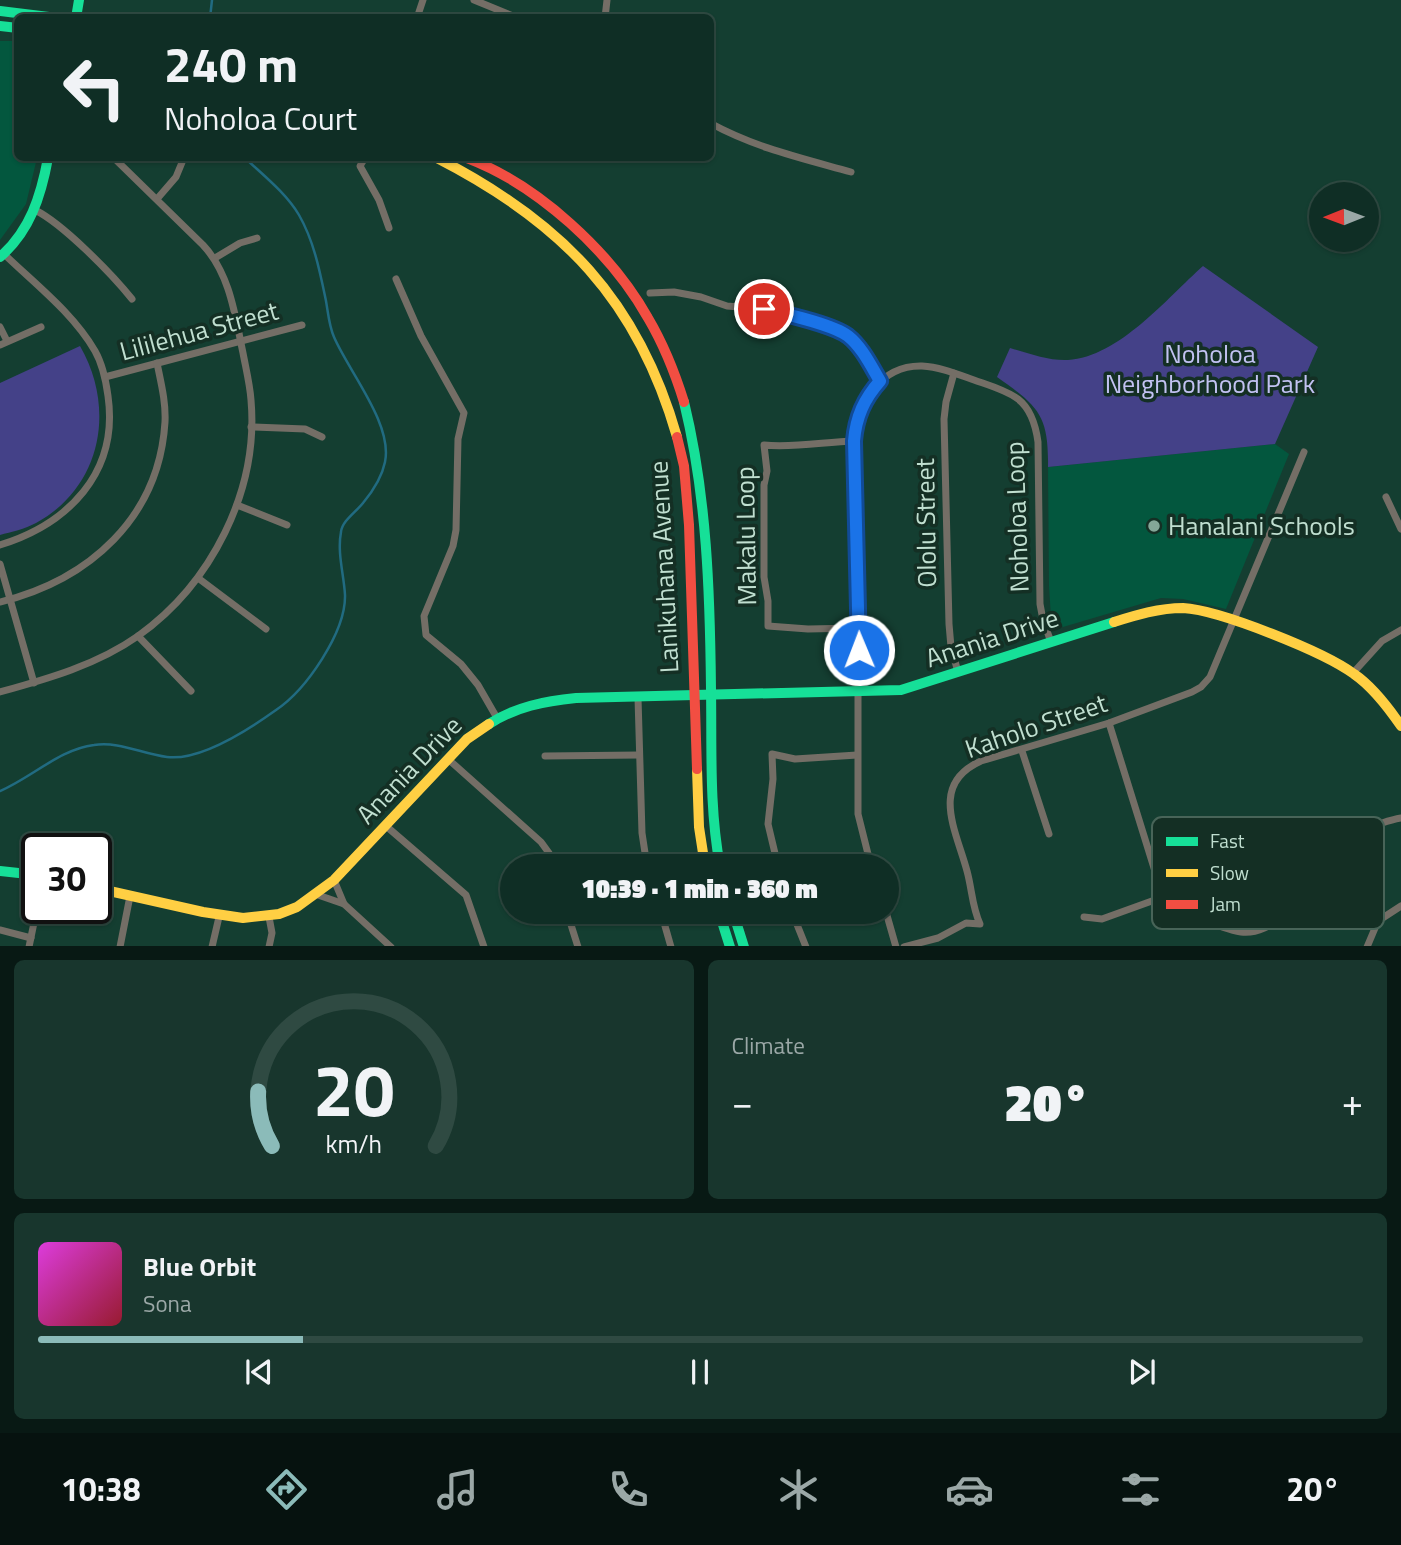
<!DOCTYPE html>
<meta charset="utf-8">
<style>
:root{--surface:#0f2e25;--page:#18362d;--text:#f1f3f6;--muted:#9ba8a7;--line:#2f4a42;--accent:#8bbbb9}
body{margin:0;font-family:"Titillium Web",sans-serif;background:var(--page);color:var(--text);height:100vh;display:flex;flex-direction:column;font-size:26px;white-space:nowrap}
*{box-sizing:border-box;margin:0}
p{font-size:23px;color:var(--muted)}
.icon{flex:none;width:38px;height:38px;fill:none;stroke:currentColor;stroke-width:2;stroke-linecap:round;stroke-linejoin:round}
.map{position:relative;height:946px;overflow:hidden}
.side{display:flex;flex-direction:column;gap:14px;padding:14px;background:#081914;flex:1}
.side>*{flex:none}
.guide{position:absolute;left:14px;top:14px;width:700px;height:147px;border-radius:10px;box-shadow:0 2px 5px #0004,0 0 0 2px var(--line);background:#0f2e25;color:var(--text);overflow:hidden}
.needle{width:46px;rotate:269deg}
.tools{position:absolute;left:1309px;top:182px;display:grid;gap:14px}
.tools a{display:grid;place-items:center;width:70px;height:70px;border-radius:50%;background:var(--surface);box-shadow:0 2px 5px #0004,0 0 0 2px var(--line);font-size:35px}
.speed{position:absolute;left:21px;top:833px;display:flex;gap:14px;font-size:35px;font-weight:700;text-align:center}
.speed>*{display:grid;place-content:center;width:91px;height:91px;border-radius:50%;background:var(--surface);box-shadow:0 2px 5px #0004,0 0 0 2px var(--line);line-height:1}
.speed .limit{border:4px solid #111;border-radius:10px;background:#fff;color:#111}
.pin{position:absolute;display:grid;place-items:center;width:60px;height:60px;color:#fff;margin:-30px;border:4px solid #fff;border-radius:50%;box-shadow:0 2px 7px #0007}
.me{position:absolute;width:77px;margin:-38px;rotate:359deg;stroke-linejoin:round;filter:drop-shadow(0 0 5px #0008)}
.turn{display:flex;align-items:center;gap:24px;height:147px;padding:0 35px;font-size:32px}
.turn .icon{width:91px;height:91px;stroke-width:2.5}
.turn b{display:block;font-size:49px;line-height:60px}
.big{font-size:52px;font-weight:800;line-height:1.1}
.side .card{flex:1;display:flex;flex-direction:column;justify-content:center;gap:10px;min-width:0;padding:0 24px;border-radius:10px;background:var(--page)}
.side .dial{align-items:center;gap:0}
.dial svg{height:182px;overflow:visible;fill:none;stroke:var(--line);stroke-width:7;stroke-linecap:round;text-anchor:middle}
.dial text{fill:var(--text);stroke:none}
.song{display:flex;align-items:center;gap:21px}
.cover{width:84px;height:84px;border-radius:10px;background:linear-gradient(135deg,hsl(300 70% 55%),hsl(350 70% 35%))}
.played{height:7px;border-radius:4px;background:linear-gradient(90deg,var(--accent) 20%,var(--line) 20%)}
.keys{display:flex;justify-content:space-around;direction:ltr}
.heat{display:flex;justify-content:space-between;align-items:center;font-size:38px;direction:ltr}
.side .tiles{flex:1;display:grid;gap:14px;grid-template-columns:1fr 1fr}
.card:last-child{grid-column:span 2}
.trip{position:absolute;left:500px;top:854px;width:399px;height:70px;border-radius:35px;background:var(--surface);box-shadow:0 2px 5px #0004,0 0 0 2px var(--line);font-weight:800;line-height:70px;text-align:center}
.tab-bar{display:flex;height:112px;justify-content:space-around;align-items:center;background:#06120f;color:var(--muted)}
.tab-bar .icon{width:49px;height:49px}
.tab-bar .active{color:var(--accent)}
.tab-bar b{font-size:32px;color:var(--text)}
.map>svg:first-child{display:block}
.built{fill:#03573e}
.green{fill:#444188}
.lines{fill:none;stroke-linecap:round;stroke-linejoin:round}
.stream{stroke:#216b81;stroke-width:2.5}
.street{stroke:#746e66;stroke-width:7}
.fast{stroke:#16e098;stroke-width:10}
.slow{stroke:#ffcf43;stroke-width:10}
.jam{stroke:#f24e42;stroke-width:10}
.route-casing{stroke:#114b97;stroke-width:18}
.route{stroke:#1a73e8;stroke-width:12}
.poi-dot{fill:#84a798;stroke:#142f24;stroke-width:2.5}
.labels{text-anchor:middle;stroke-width:7;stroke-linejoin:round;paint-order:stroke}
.street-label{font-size:26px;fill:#c0dfd0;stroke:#142f24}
.park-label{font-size:26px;fill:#c2c2f2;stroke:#142f24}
.poi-label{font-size:26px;fill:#c0dfd0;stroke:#142f24;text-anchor:start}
.key{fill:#142f24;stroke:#486458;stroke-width:2}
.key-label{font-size:19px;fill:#c0dfd0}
</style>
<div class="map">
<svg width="1401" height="947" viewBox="0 0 1401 947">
<rect width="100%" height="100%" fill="#143e31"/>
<!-- built -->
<g class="built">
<polygon points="0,41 17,41 18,158 37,158 26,204 0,240"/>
<polygon points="1275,444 1289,454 1226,609 1183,599 1161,598 1063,627 1051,617 1049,586 1048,467"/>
</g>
<!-- green -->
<g class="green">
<path d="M1203,266l115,81 -43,97 -227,23c1,-52 -10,-61 -51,-90l13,-29c18,5 39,13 58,12 51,-3 99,-62 135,-94z"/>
<path d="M80,346c36,62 22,141 -44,177 -11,6 -25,9 -36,12v-152z"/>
</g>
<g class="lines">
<!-- stream -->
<g class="stream">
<polyline points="210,18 212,0"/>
<path d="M0,791c31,-13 60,-42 94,-46 25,-4 48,9 73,12 34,4 81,-27 109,-47 30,-20 70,-78 69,-115 -1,-20 -8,-42 -4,-63 1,-11 15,-20 22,-29 10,-12 19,-26 22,-41 8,-38 -36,-90 -51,-125 -5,-11 -6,-25 -8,-36 -6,-29 -12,-60 -27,-86 -13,-22 -36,-40 -54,-57"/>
</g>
<!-- street -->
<g class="street">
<polyline points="474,0 518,18"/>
<polyline points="417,18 423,0"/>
<polyline points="605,18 607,0"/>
<path d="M710,123c46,25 91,35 141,49"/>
<polyline points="365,158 360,166 379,200 389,228"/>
<polyline points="157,199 176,177 183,160"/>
<path d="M35,210c28,14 76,63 97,89"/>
<polyline points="215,258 240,243 257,238"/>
<polyline points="396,279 421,336 464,413 458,439 456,530 453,546 424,616 426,635 461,664 478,685 497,718"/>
<polyline points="650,293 674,292 701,297 727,306 764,309 793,316 838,331 846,335 853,341 880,381"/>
<polyline points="0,327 7,341"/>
<polyline points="0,345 41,327"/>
<polyline points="954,373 946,402 944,419 949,624 951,647 958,672"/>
<polyline points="105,377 302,325"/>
<polyline points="251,427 305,429 322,437"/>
<path d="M854,441c-30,1 -61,7 -90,4l3,26 -3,14v92l4,24v25l40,3 50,-1"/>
<polyline points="1386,497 1401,529"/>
<polyline points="237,505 287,525"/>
<path d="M0,545c68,-21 119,-72 108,-149 -2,-15 -5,-31 -13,-45 -22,-38 -60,-67 -91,-97"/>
<polyline points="0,564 34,683"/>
<polyline points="198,578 266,629"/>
<path d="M0,602c89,-22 159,-84 165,-180 1,-20 -4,-39 -8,-59"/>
<polyline points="138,636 191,691"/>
<polyline points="1353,673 1382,641 1401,630"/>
<path d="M0,692c47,-13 97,-27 138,-56 73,-52 121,-145 113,-236 -1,-15 -5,-31 -8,-47 -8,-38 -13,-79 -40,-108l-89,-87"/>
<polyline points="638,698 642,833 647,866"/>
<path d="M1109,723l54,174c16,12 57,32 78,35 14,2 34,-6 42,-19 11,-18 14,-43 29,-57 14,-13 71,-35 89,-38"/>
<polyline points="1022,751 1049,834"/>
<polyline points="545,756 639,755"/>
<polyline points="448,759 541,842 549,853 553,866"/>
<polyline points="386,826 466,895 484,947"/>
<polyline points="778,866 768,824 773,779 772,754 795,759 857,755"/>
<path d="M871,866l-13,-52v-186l-4,-187c3,-37 26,-76 68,-75 18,1 35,8 52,14 14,5 32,10 44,19 13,10 18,28 20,43l2,162 3,16 8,22"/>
<polyline points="334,880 344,904 391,947"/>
<polyline points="318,895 344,904"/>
<polyline points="567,912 578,947"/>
<polyline points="661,912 671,947"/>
<polyline points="792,912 806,947"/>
<polyline points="886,912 896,947"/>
<polyline points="1084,917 1102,919 1163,897"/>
<polyline points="0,930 31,938"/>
<polyline points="29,947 37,908"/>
<polyline points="120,947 130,896"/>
<polyline points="212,947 219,917"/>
<polyline points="269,947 272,933 269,917"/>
<path d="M904,947l34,-9 28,-15 14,1c-8,-17 -8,-35 -13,-53 -11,-41 -38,-87 14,-110l128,-38 83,-31 9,-5 9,-10 94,-225"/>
<polyline points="1367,947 1378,921 1401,906"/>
</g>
<!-- fast -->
<g class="fast">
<polyline points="0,11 57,18"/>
<polyline points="76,18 79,0"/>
<polyline points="0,26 18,28"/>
<path d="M0,257c30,-26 41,-61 48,-99"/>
<path d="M684,402c23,94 26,191 27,287 1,60 -2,118 9,177"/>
<path d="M489,724c26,-17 56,-23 87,-26l325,-8 213,-68"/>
<polyline points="0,871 37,875"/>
<polyline points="719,912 730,947"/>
<polyline points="733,912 744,947"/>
</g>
<!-- slow -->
<g class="slow">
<path d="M437,158c125,64 201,142 240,279"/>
<path d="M1114,622c22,-7 45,-14 69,-14 37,2 141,44 171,66 19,13 34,33 47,52"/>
<polyline points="697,769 699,827 705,866"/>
<polyline points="96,888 203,912 243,918 279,914 297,907 334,880 467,739 489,724"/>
</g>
<!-- jam -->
<g class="jam">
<path d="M467,158c71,27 144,94 181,160 16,27 27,55 36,84"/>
<polyline points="677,437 684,466 689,525 697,769"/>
</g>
</g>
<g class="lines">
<!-- route casing -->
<g class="route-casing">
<path id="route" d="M764,309c21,5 68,15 84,27 14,11 23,30 32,45 -16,18 -24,36 -26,60l5,209"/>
</g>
<!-- route -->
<use href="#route" class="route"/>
</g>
<!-- markers -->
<circle class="poi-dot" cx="1154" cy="526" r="7"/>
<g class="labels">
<!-- street labels -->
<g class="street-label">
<text transform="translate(199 331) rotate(-15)" y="9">Lililehua Street</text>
<text transform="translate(1017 517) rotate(-92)" y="9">Noholoa Loop</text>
<text transform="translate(926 523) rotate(-91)" y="9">Ololu Street</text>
<text transform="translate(746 536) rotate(-91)" y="9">Makalu Loop</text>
<text transform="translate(664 567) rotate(-93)" y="9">Lanikuhana Avenue</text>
<text transform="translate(992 638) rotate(-18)" y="9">Anania Drive</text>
<text transform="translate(1036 726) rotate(-19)" y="9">Kaholo Street</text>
<text transform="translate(409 770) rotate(-46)" y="9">Anania Drive</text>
</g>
<!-- park labels -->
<g class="park-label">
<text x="1210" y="363">Noholoa<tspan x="1210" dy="30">Neighborhood Park</tspan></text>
</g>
<!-- poi labels -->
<g class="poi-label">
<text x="1168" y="535">Hanalani Schools</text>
</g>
</g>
<!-- legend -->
<rect x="1152" y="817" width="232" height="112" rx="10" class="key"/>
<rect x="1166" y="837" width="32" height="9" fill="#16e098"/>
<rect x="1166" y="869" width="32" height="8" fill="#ffcf43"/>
<rect x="1166" y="900" width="32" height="9" fill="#f24e42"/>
<g class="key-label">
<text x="1210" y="848">Fast</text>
<text x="1210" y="880">Slow</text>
<text x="1210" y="911">Jam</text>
</g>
</svg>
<div class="tools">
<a><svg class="needle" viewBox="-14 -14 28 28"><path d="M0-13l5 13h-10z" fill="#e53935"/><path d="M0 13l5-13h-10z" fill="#9ba8a7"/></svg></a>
</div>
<div class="speed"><div class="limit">30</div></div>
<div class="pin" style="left:764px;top:309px;background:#d93025"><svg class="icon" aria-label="arrive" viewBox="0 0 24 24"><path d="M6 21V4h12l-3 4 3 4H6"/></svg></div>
<svg class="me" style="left:859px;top:650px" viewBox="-20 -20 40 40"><circle r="17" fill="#1a73e8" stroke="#fff" stroke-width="3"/><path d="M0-11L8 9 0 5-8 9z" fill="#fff"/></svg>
<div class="trip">10:39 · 1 min · 360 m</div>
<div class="guide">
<div class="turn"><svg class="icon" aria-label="left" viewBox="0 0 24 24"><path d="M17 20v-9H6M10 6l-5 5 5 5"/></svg><div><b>240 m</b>Noholoa Court</div></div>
</div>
</div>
<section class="side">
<div class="tiles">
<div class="card dial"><svg viewBox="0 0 100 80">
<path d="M14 69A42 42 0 1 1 86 69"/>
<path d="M14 69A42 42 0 0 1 8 45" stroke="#8bbbb9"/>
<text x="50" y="56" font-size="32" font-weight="700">20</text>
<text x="50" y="72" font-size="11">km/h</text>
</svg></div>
<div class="card"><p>Climate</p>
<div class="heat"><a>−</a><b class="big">20°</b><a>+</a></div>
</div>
<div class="card">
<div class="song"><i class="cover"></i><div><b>Blue Orbit</b><p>Sona</p></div></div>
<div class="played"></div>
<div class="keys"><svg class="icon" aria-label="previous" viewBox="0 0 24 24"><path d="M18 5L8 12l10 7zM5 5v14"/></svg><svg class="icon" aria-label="pause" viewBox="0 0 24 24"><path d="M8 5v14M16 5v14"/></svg><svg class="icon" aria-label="next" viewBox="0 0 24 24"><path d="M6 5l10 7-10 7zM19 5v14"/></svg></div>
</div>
</div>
</section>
<nav class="tab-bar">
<b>10:38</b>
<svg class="icon active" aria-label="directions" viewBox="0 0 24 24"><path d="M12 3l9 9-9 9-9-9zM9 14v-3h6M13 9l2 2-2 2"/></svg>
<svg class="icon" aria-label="music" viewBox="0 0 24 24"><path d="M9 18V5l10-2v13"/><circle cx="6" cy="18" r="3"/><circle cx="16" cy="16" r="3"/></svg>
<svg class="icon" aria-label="phone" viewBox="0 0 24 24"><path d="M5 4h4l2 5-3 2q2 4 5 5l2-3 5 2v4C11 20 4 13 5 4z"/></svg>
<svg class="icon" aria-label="climate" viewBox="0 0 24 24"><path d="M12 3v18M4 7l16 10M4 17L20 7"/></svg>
<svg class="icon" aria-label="car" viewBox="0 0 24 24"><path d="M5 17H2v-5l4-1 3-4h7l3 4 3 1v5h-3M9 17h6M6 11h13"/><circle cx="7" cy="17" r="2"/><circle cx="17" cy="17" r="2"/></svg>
<svg class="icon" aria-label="filters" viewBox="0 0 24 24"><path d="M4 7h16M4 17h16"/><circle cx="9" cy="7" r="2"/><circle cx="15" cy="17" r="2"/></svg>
<b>20°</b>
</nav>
